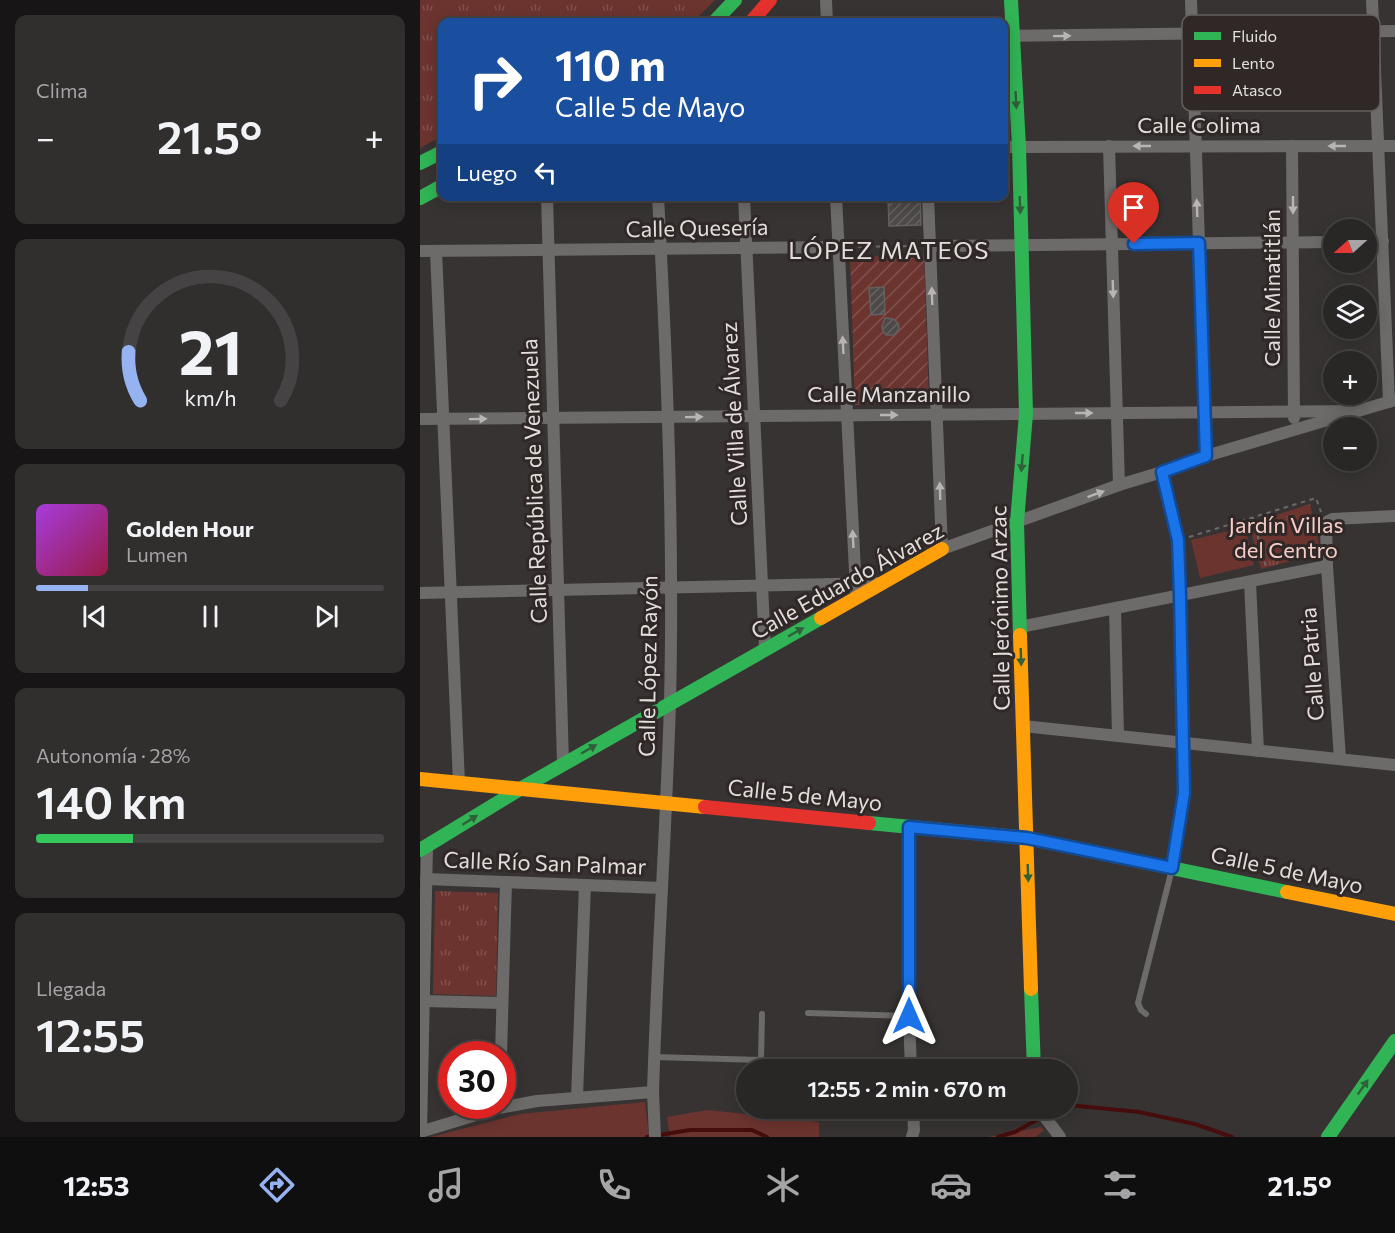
<!DOCTYPE html>
<html lang="es">
<meta charset="utf-8">
<style>
:root{--surface:#292626;--page:#312e2e;--text:#f1f3f6;--muted:#a5a5a7;--line:#454343;--accent:#95b2f1}
body{margin:0;font-family:Commissioner,sans-serif;background:var(--page);color:var(--text);height:100vh;display:flex;flex-direction:column;font-size:22px;white-space:nowrap}
*{box-sizing:border-box;margin:0}
p{font-size:20px;color:var(--muted)}
.icon{flex:none;width:33px;height:33px;fill:none;stroke:currentColor;stroke-width:2;stroke-linecap:round;stroke-linejoin:round}
.map{position:relative;flex:1;overflow:hidden}
.side{display:flex;flex-direction:column;gap:15px;padding:15px;background:#171515;width:420px}
.side>*{flex:none}
.guide{position:absolute;left:18px;top:18px;width:570px;height:183px;border-radius:12px;box-shadow:0 3px 15px #0003,0 0 0 2px var(--line);background:#1a4fa0;color:#fff;overflow:hidden}
.needle{width:39px;rotate:249deg}
.controls{position:absolute;left:903px;top:219px;display:grid;gap:12px}
.controls a{display:grid;place-items:center;width:54px;height:54px;border-radius:50%;background:var(--surface);box-shadow:0 3px 15px #0003,0 0 0 2px var(--line);font-size:30px}
.speed{position:absolute;left:18px;top:1041px;display:flex;gap:12px;font-size:30px;font-weight:700;text-align:center}
.speed>*{display:grid;place-content:center;width:78px;height:78px;border-radius:50%;background:var(--surface);box-shadow:0 3px 15px #0003,0 0 0 2px var(--line);line-height:1}
.speed .limit{border:9px solid #d22;background:#fff;color:#111}
.pin{position:absolute;display:grid;place-items:center;width:51px;height:51px;color:#fff;margin:-62px -26px;border-radius:50% 50% 50% 0;rotate:-45deg;box-shadow:0 0 6px #0007}
.pin .icon{rotate:45deg}
.me{position:absolute;width:66px;margin:-33px;rotate:0deg;stroke-linejoin:round;filter:drop-shadow(0 0 4px #0008)}
.turn{display:flex;align-items:center;gap:21px;height:126px;padding:0 18px;font-size:27px}
.turn .icon{width:78px;height:78px;stroke-width:2.5}
.turn b{display:block;font-size:42px;line-height:51px}
.then{display:flex;align-items:center;height:57px;padding:0 18px;background:#0003;gap:12px;font-size:22px}
.big{font-size:45px;font-weight:600;line-height:1.1}
.side .tile{flex:1;display:flex;flex-direction:column;justify-content:center;gap:9px;min-width:0;padding:0 21px;border-radius:12px;background:var(--page)}
.side .dial{align-items:center;gap:0}
.dial svg{height:156px;overflow:visible;fill:none;stroke:var(--line);stroke-width:7;stroke-linecap:round;text-anchor:middle}
.dial text{fill:var(--text);stroke:none}
.song{display:flex;align-items:center;gap:18px}
.cover{width:72px;height:72px;border-radius:9px;background:linear-gradient(135deg,hsl(280 70% 55%),hsl(340 70% 35%))}
.played{height:6px;border-radius:3px;background:linear-gradient(90deg,var(--accent) 15%,var(--line) 15%)}
.keys{display:flex;justify-content:space-around;direction:ltr}
.heat{display:flex;justify-content:space-between;align-items:center;font-size:33px;direction:ltr}
.charge{height:9px;border-radius:4px;background:linear-gradient(90deg,#34c759 28%,var(--line) 0)}
.trip{position:absolute;left:316px;top:1059px;width:342px;height:60px;border-radius:30px;background:var(--surface);box-shadow:0 3px 15px #0003,0 0 0 2px var(--line);font-weight:600;line-height:60px;text-align:center}
.tabs{display:flex;height:96px;justify-content:space-around;align-items:center;background:#100f0f;color:var(--muted)}
.tabs .icon{width:42px;height:42px}
.tabs .current{color:var(--accent)}
.tabs b{font-size:27px;color:var(--text)}
main{display:flex;flex:1;min-height:0}
.map>svg:first-child{display:block}
.grass{fill:#6c342f}
.park{fill:url(#park-tufts)}
.garden{fill:url(#garden-furrows)}
.lines{fill:none;stroke-linecap:round;stroke-linejoin:round}
.stream{stroke:#460d0c;stroke-width:4}
.building{fill:url(#building-hatch);stroke:#63605f;stroke-width:1.5}
.path{stroke:#6b6969;stroke-width:2;stroke-dasharray:4.5 4.5;stroke-linecap:butt}
.lane{stroke:#6d6a6a;stroke-width:6}
.street{stroke:#6d6a6a;stroke-width:12}
.fast{stroke:#30b455;stroke-width:14}
.slow{stroke:#ff9f0a;stroke-width:14}
.jam{stroke:#e5322d;stroke-width:14}
.oneway{fill:#bab5b5}
.oneway2{fill:#2f6039}
.route-casing{stroke:#114b97;stroke-width:15}
.route{stroke:#1a73e8;stroke-width:10}
.labels{text-anchor:middle;stroke-width:6;stroke-linejoin:round;paint-order:stroke}
.street-label{font-size:22px;fill:#e3dedd;stroke:#2f2827}
.park-label{font-size:22px;fill:#f8cdc7;stroke:#2f2827}
.neighbourhood-label{font-size:24px;letter-spacing:1.5px;fill:#e3dedd;stroke:#2f2827}
.key{fill:#2f2827;stroke:#655f5e;stroke-width:1.5}
.key-label{font-size:16px;fill:#e3dedd}
</style>
<main>
<section class="side">
<div class="tile"><p>Clima</p>
<div class="heat"><a>−</a><b class="big">21.5°</b><a>+</a></div>
</div>
<div class="tile dial"><svg viewBox="0 0 100 80">
<path d="M14 69A42 42 0 1 1 86 69"/>
<path d="M14 69A42 42 0 0 1 8 44" stroke="#95b2f1"/>
<text x="50" y="56" font-size="32" font-weight="700">21</text>
<text x="50" y="72" font-size="11">km/h</text>
</svg></div>
<div class="tile">
<div class="song"><i class="cover"></i><div><b>Golden Hour</b><p>Lumen</p></div></div>
<div class="played"></div>
<div class="keys"><svg class="icon" aria-label="previous" viewBox="0 0 24 24"><path d="M18 5L8 12l10 7zM5 5v14"/></svg><svg class="icon" aria-label="pause" viewBox="0 0 24 24"><path d="M8 5v14M16 5v14"/></svg><svg class="icon" aria-label="next" viewBox="0 0 24 24"><path d="M6 5l10 7-10 7zM19 5v14"/></svg></div>
</div>
<div class="tile"><p>Autonomía · 28%</p><b class="big">140 km</b><div class="charge"></div></div>
<div class="tile"><p>Llegada</p><b class="big">12:55</b></div>
</section>
<div class="map">
<svg width="975" height="1137" viewBox="0 0 975 1137">
<defs>
<pattern id="park-tufts" width="24" height="20" patternUnits="userSpaceOnUse" patternTransform="scale(1.5)"><rect width="24" height="20" fill="#6c342f"/><path d="M3 7l-1-3M5 7V3M7 7l1-3M15 17l-1-3M17 17v-4M19 17l1-3" fill="none" stroke="#81514d"/></pattern>
<pattern id="garden-furrows" width="10" height="10" patternUnits="userSpaceOnUse" patternTransform="scale(1.5)"><rect width="10" height="10" fill="#6c342f"/><path d="M-1 1l2-2M0 10L10 0M9 11l2-2" fill="none" stroke="#81514d"/></pattern>
<pattern id="building-hatch" width="6" height="6" patternUnits="userSpaceOnUse" patternTransform="scale(1.5)"><rect width="6" height="6" fill="#4c4948"/><path d="M-1 1l2-2M0 6l6-6M5 7l2-2" fill="none" stroke="#666362"/></pattern>
</defs>
<rect width="100%" height="100%" fill="#373333"/>
<!-- grass -->
<g class="grass">
<polygon points="825,527 834,565 780,578 771,540"/>
<polygon points="225,1102 229,1137 11,1137 100,1114"/>
<polygon points="287,1110 399,1122 399,1137 250,1137 247,1117"/>
<polygon points="621,1127 624,1130 616,1137 568,1137"/>
</g>
<!-- park -->
<g class="park">
<polygon points="0,0 295,0 273,22 22,22 22,136 0,148"/>
<polygon points="890,504 901,553 841,569 829,524"/>
<polygon points="15,891 78,893 76,996 13,994"/>
</g>
<!-- garden -->
<polygon class="garden" points="504,255 509,402 435,405 430,257"/>
<g class="lines">
<!-- stream -->
<g class="stream">
<polyline points="648,1105 719,1112 775,1124 812,1137"/>
<polyline points="227,1137 270,1130 332,1130 347,1137"/>
<polyline points="578,1137 595,1132 638,1108"/>
</g>
</g>
<!-- building -->
<g class="building">
<polygon points="468,196 500,196 501,225 469,226"/>
<polygon points="464,287 465,314 451,315 449,288"/>
<polygon points="465,318 473,319 478,323 479,329 474,335 466,335 463,331 462,326"/>
</g>
<g class="lines">
<!-- path -->
<g class="path">
<polyline points="429,247 498,246"/>
<polyline points="833,518 846,567"/>
<polyline points="769,537 896,498 901,512"/>
</g>
<!-- lane -->
<g class="lane">
<polyline points="388,1013 489,1016"/>
<polyline points="726,1014 721,1010 718,1003 752,869"/>
<polyline points="234,1057 341,1060 342,1014"/>
</g>
<!-- street -->
<g class="street">
<polyline points="406,0 407,22"/>
<polyline points="771,0 786,456"/>
<polyline points="952,0 969,402"/>
<polyline points="584,36 975,31"/>
<polyline points="689,146 699,485"/>
<polyline points="872,146 874,418"/>
<polyline points="584,147 975,146"/>
<polyline points="127,196 143,764"/>
<polyline points="324,196 345,649"/>
<polyline points="416,196 436,591"/>
<polyline points="508,196 522,549 699,485 742,472 786,456 975,400"/>
<polyline points="946,241 963,241"/>
<polyline points="510,246 914,242"/>
<polyline points="0,251 418,247"/>
<polyline points="16,251 39,783"/>
<polyline points="0,419 938,411"/>
<polyline points="742,472 758,541 760,596 764,793 752,868"/>
<polyline points="830,582 838,751"/>
<polyline points="0,593 461,583"/>
<polyline points="695,609 698,736"/>
<polyline points="600,627 907,566"/>
<polyline points="603,726 975,765"/>
<polyline points="920,759 907,566 906,525 908,521 912,519 975,516"/>
<polyline points="489,827 489,1016 491,1070"/>
<polyline points="6,879 242,888"/>
<polyline points="4,1001 82,1003"/>
<polyline points="81,1054 86,882"/>
<polyline points="157,1097 165,885"/>
<polyline points="618,1108 640,1137"/>
<polyline points="0,1132 79,1108 117,1101 233,1092"/>
<polyline points="1,1132 7,846"/>
<path d="M235,1137l-2,-45c4,-130 13,-259 17,-389 4,-169 -3,-338 -12,-507"/>
<polyline points="492,1137 494,1130 493,1108"/>
</g>
<!-- fast -->
<g class="fast">
<polyline points="591,0 599,147 606,414 597,522 600,635"/>
<polyline points="294,22 315,0"/>
<polyline points="0,163 22,152"/>
<polyline points="0,198 22,186"/>
<polyline points="449,823 607,838 867,892"/>
<polyline points="0,850 100,789 401,618"/>
<polyline points="611,989 614,1070"/>
<polyline points="908,1137 975,1041"/>
</g>
<!-- slow -->
<g class="slow">
<polyline points="401,618 522,549"/>
<polyline points="600,635 611,989"/>
<polyline points="0,779 285,807"/>
<polyline points="867,892 975,914"/>
</g>
<!-- jam -->
<g class="jam">
<polyline points="331,22 350,0"/>
<polyline points="285,807 449,823"/>
</g>
</g>
<!-- one-way arrows -->
<defs><path id="oneway-solid" d="M-6-.8H1V-3.2L6.5 0L1 3.2V.8H-6Z" transform="scale(1.5)"/></defs>
<g class="oneway">
<use href="#oneway-solid" transform="translate(642 36) rotate(-1)"/>
<use href="#oneway-solid" transform="translate(722 146) rotate(180)"/>
<use href="#oneway-solid" transform="translate(917 146) rotate(180)"/>
<use href="#oneway-solid" transform="translate(873 205) rotate(90)"/>
<use href="#oneway-solid" transform="translate(777 208) rotate(-92)"/>
<use href="#oneway-solid" transform="translate(693 289) rotate(88)"/>
<use href="#oneway-solid" transform="translate(512 296) rotate(-92)"/>
<use href="#oneway-solid" transform="translate(423 345) rotate(-93)"/>
<use href="#oneway-solid" transform="translate(664 413)"/>
<use href="#oneway-solid" transform="translate(469 415)"/>
<use href="#oneway-solid" transform="translate(274 417) rotate(-1)"/>
<use href="#oneway-solid" transform="translate(58 419) rotate(-1)"/>
<use href="#oneway-solid" transform="translate(520 491) rotate(-92)"/>
<use href="#oneway-solid" transform="translate(676 494) rotate(-20)"/>
<use href="#oneway-solid" transform="translate(433 539) rotate(-93)"/>
</g>
<g class="oneway2">
<use href="#oneway-solid" transform="translate(596 100) rotate(87)"/>
<use href="#oneway-solid" transform="translate(600 205) rotate(88)"/>
<use href="#oneway-solid" transform="translate(602 463) rotate(95)"/>
<use href="#oneway-solid" transform="translate(376 632) rotate(-30)"/>
<use href="#oneway-solid" transform="translate(601 657) rotate(88)"/>
<use href="#oneway-solid" transform="translate(169 749) rotate(-30)"/>
<use href="#oneway-solid" transform="translate(50 820) rotate(-32)"/>
<use href="#oneway-solid" transform="translate(608 873) rotate(88)"/>
<use href="#oneway-solid" transform="translate(943 1087) rotate(-55)"/>
</g>
<g class="lines">
<!-- route casing -->
<g class="route-casing">
<polyline id="route" points="489,1016 489,827 607,838 752,868 764,793 760,596 758,540 742,472 786,456 779,243 714,244"/>
</g>
<!-- route -->
<use href="#route" class="route"/>
</g>
<g class="labels">
<!-- street labels -->
<g class="street-label">
<text x="779" y="133">Calle Colima</text>
<text transform="translate(277 228) rotate(-1)" y="8">Calle Quesería</text>
<text transform="translate(852 288) rotate(-90)" y="8">Calle Minatitlán</text>
<text x="469" y="402">Calle Manzanillo</text>
<text transform="translate(314 424) rotate(-93)" y="8">Calle Villa de Álvarez</text>
<text transform="translate(114 481) rotate(-92)" y="8">Calle República de Venezuela</text>
<text transform="translate(427 581) rotate(-29)" y="8">Calle Eduardo Álvarez</text>
<text transform="translate(580 608) rotate(-91)" y="8">Calle Jerónimo Arzac</text>
<text transform="translate(892 664) rotate(-94)" y="8">Calle Patria</text>
<text transform="translate(228 666) rotate(-89)" y="8">Calle López Rayón</text>
<text transform="translate(385 795) rotate(6)" y="8">Calle 5 de Mayo</text>
<text transform="translate(125 863) rotate(2)" y="8">Calle Río San Palmar</text>
<text transform="translate(867 870) rotate(12)" y="8">Calle 5 de Mayo</text>
</g>
<!-- park labels -->
<g class="park-label">
<text x="866" y="533">Jardín Villas<tspan x="866" dy="25">del Centro</tspan></text>
</g>
<!-- neighbourhood labels -->
<g class="neighbourhood-label">
<text x="469" y="259">LÓPEZ MATEOS</text>
</g>
</g>
<!-- legend -->
<rect x="762" y="15" width="198" height="96" rx="9" class="key"/>
<rect x="774" y="32" width="27" height="8" fill="#30b455"/>
<rect x="774" y="59" width="27" height="8" fill="#ff9f0a"/>
<rect x="774" y="86" width="27" height="8" fill="#e5322d"/>
<g class="key-label">
<text x="812" y="42">Fluido</text>
<text x="812" y="69">Lento</text>
<text x="812" y="96">Atasco</text>
</g>
</svg>
<div class="controls">
<a><svg class="needle" viewBox="-14 -14 28 28"><path d="M0-13l5 13h-10z" fill="#e53935"/><path d="M0 13l5-13h-10z" fill="#a5a5a7"/></svg></a>
<a><svg class="icon" aria-label="layers" viewBox="0 0 24 24"><path d="M12 4l9 5-9 5-9-5zM3 14l9 5 9-5"/></svg></a>
<a>+</a>
<a>−</a>
</div>
<div class="speed"><div class="limit">30</div></div>
<div class="pin" style="left:714px;top:244px;background:#d93025"><svg class="icon" aria-label="arrive" viewBox="0 0 24 24"><path d="M6 21V4h12l-3 4 3 4H6"/></svg></div>
<svg class="me" style="left:489px;top:1016px" viewBox="-20 -20 40 40"><path d="M0-17L14 15 0 8-14 15z" fill="#1a73e8" stroke="#fff" stroke-width="4"/></svg>
<div class="trip">12:55 · 2 min · 670 m</div>
<div class="guide">
<div class="turn"><svg class="icon" aria-label="right" viewBox="0 0 24 24"><path d="M7 20v-9h11M14 6l5 5-5 5"/></svg><div><b>110 m</b>Calle 5 de Mayo</div></div>
<div class="then">Luego<svg class="icon" aria-label="left" viewBox="0 0 24 24"><path d="M17 20v-9H6M10 6l-5 5 5 5"/></svg></div>
</div>
</div>
</main>
<nav class="tabs">
<b>12:53</b>
<svg class="icon current" aria-label="directions" viewBox="0 0 24 24"><path d="M12 3l9 9-9 9-9-9zM9 14v-3h6M13 9l2 2-2 2"/></svg>
<svg class="icon" aria-label="music" viewBox="0 0 24 24"><path d="M9 18V5l10-2v13"/><circle cx="6" cy="18" r="3"/><circle cx="16" cy="16" r="3"/></svg>
<svg class="icon" aria-label="phone" viewBox="0 0 24 24"><path d="M5 4h4l2 5-3 2q2 4 5 5l2-3 5 2v4C11 20 4 13 5 4z"/></svg>
<svg class="icon" aria-label="climate" viewBox="0 0 24 24"><path d="M12 3v18M4 7l16 10M4 17L20 7"/></svg>
<svg class="icon" aria-label="car" viewBox="0 0 24 24"><path d="M5 17H2v-5l4-1 3-4h7l3 4 3 1v5h-3M9 17h6M6 11h13"/><circle cx="7" cy="17" r="2"/><circle cx="17" cy="17" r="2"/></svg>
<svg class="icon" aria-label="filters" viewBox="0 0 24 24"><path d="M4 7h16M4 17h16"/><circle cx="9" cy="7" r="2"/><circle cx="15" cy="17" r="2"/></svg>
<b>21.5°</b>
</nav>
